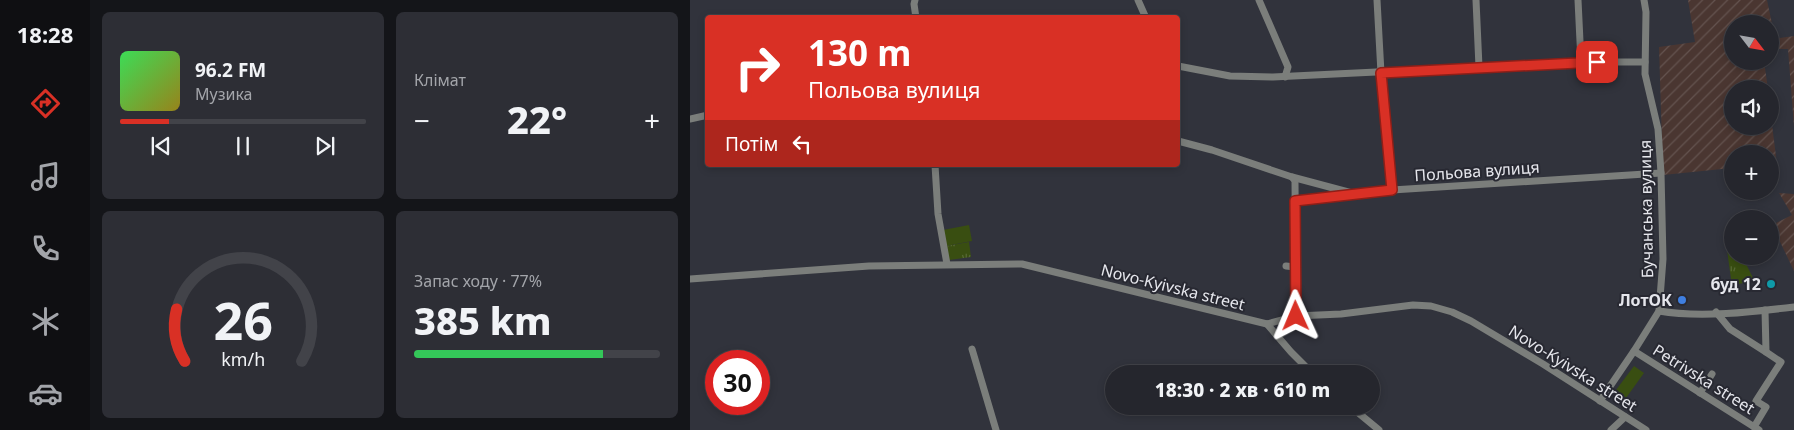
<!DOCTYPE html>
<html lang="uk">
<meta charset="utf-8">
<style>
:root{--surface:#25262d;--page:#2d2e35;--text:#f1f3f6;--muted:#a3a5aa;--line:#424349;--accent:#d93025}
body{margin:0;font-family:"Noto Sans",sans-serif;background:var(--page);color:var(--text);height:100vh;display:flex;flex-direction:column;font-size:19px;white-space:nowrap}
*{box-sizing:border-box;margin:0}
p{font-size:16px;color:var(--muted)}
.icon{flex:none;width:28px;height:28px;fill:none;stroke:currentColor;stroke-width:2;stroke-linecap:round;stroke-linejoin:round}
.map{position:relative;flex:1;overflow:hidden}
.side{display:flex;flex-direction:column;gap:12px;padding:12px;background:#141519;width:600px}
.side>*{flex:none}
.top-card{position:absolute;left:15px;top:15px;width:475px;height:152px;border-radius:5px;box-shadow:0 2px 8px #0003,0 0 0 1px var(--line);background:#d93025;color:#fff;overflow:hidden}
.needle{width:32px;rotate:121deg}
.buttons{position:absolute;left:1034px;top:15px;display:grid;gap:10px}
.buttons a{display:grid;place-items:center;width:55px;height:55px;border-radius:50%;background:var(--surface);box-shadow:0 2px 8px #0003,0 0 0 1px var(--line);font-size:25px}
.speed{position:absolute;left:15px;top:350px;display:flex;gap:10px;font-size:25px;font-weight:700;text-align:center}
.speed>*{display:grid;place-content:center;width:65px;height:65px;border-radius:50%;background:var(--surface);box-shadow:0 2px 8px #0003,0 0 0 1px var(--line);line-height:1}
.speed .limit{border:8px solid #d22;background:#fff;color:#111}
.pin{position:absolute;display:grid;place-items:center;width:42px;height:42px;color:#fff;margin:-21px;border-radius:10px;box-shadow:0 2px 8px #0006}
.me{position:absolute;width:55px;margin:-28px;rotate:359deg;stroke-linejoin:round;filter:drop-shadow(0 0 4px #0008)}
.turn{display:flex;align-items:center;gap:18px;height:105px;padding:0 20px;font-size:22px}
.turn .icon{width:65px;height:65px;stroke-width:2.5}
.turn b{display:block;font-size:35px;line-height:42px}
.then{display:flex;align-items:center;height:48px;padding:0 20px;background:#0003;gap:10px;font-size:19px}
.big{font-size:38px;font-weight:800;line-height:1.1}
.side .widget{flex:1;display:flex;flex-direction:column;justify-content:center;gap:8px;min-width:0;padding:0 18px;border-radius:8px;background:var(--page)}
.side .dial{align-items:center;gap:0}
.dial svg{height:130px;overflow:visible;fill:none;stroke:var(--line);stroke-width:7;stroke-linecap:round;text-anchor:middle}
.dial text{fill:var(--text);stroke:none}
.song{display:flex;align-items:center;gap:15px}
.cover{width:60px;height:60px;border-radius:8px;background:linear-gradient(135deg,hsl(130 70% 55%),hsl(50 70% 35%))}
.played{height:5px;border-radius:2px;background:linear-gradient(90deg,var(--accent) 20%,var(--line) 20%)}
.keys{display:flex;justify-content:space-around;direction:ltr}
.heat{display:flex;justify-content:space-between;align-items:center;font-size:28px;direction:ltr}
.charge{height:8px;border-radius:4px;background:linear-gradient(90deg,#34c759 77%,var(--line) 0)}
.side .tiles{flex:1;display:grid;gap:12px;grid-template-columns:repeat(2,1fr)}
.trip{position:absolute;left:415px;top:365px;width:275px;height:50px;border-radius:25px;background:var(--surface);box-shadow:0 2px 8px #0003,0 0 0 1px var(--line);font-weight:800;line-height:50px;text-align:center}
main{display:flex;flex:1;min-height:0}
.tab-bar{display:flex;flex-direction:column;width:90px;justify-content:space-around;align-items:center;background:#0f0f12;color:var(--muted)}
.tab-bar .icon{width:35px;height:35px}
.tab-bar .active{color:var(--accent)}
.tab-bar b{font-size:22px;color:var(--text)}
.map>svg:first-child{display:block}
.industrial{fill:url(#industrial-furrows)}
.grass{fill:url(#grass-tufts)}
.garden{fill:#394e11}
.lines{fill:none;stroke-linecap:round;stroke-linejoin:round}
.minor{stroke:#7b7e7b;stroke-width:7}
.route-casing{stroke:#8d1f18;stroke-width:12}
.route{stroke:#d93025;stroke-width:9}
.culture-dot{fill:#0f9aa8;stroke:#282932;stroke-width:2}
.shop-dot{fill:#3f7fe0;stroke:#282932;stroke-width:2}
.labels{text-anchor:middle;stroke-width:4;stroke-linejoin:round;paint-order:stroke}
.street-label{font-size:16px;fill:#e5e6ec;stroke:#282932}
.poi-label{font-size:16px;font-weight:bold;fill:#e5e6ec;stroke:#282932;text-anchor:end}
</style>
<main>
<nav class="tab-bar">
<b>18:28</b>
<svg class="icon active" aria-label="directions" viewBox="0 0 24 24"><path d="M12 3l9 9-9 9-9-9zM9 14v-3h6M13 9l2 2-2 2"/></svg>
<svg class="icon" aria-label="music" viewBox="0 0 24 24"><path d="M9 18V5l10-2v13"/><circle cx="6" cy="18" r="3"/><circle cx="16" cy="16" r="3"/></svg>
<svg class="icon" aria-label="phone" viewBox="0 0 24 24"><path d="M5 4h4l2 5-3 2q2 4 5 5l2-3 5 2v4C11 20 4 13 5 4z"/></svg>
<svg class="icon" aria-label="climate" viewBox="0 0 24 24"><path d="M12 3v18M4 7l16 10M4 17L20 7"/></svg>
<svg class="icon" aria-label="car" viewBox="0 0 24 24"><path d="M5 17H2v-5l4-1 3-4h7l3 4 3 1v5h-3M9 17h6M6 11h13"/><circle cx="7" cy="17" r="2"/><circle cx="17" cy="17" r="2"/></svg>
</nav>
<section class="side">
<div class="tiles">
<div class="widget">
<div class="song"><i class="cover"></i><div><b>96.2 FM</b><p>Музика</p></div></div>
<div class="played"></div>
<div class="keys"><svg class="icon" aria-label="previous" viewBox="0 0 24 24"><path d="M18 5L8 12l10 7zM5 5v14"/></svg><svg class="icon" aria-label="pause" viewBox="0 0 24 24"><path d="M8 5v14M16 5v14"/></svg><svg class="icon" aria-label="next" viewBox="0 0 24 24"><path d="M6 5l10 7-10 7zM19 5v14"/></svg></div>
</div>
<div class="widget"><p>Клімат</p>
<div class="heat"><a>−</a><b class="big">22°</b><a>+</a></div>
</div>
<div class="widget dial"><svg viewBox="0 0 100 80">
<path d="M14 69A42 42 0 1 1 86 69"/>
<path d="M14 69A42 42 0 0 1 9 37" stroke="#d93025"/>
<text x="50" y="56" font-size="32" font-weight="700">26</text>
<text x="50" y="72" font-size="11">km/h</text>
</svg></div>
<div class="widget"><p>Запас ходу · 77%</p><b class="big">385 km</b><div class="charge"></div></div>
</div>
</section>
<div class="map">
<svg width="1104" height="430" viewBox="0 0 1104 430">
<defs>
<pattern id="industrial-furrows" width="10" height="10" patternUnits="userSpaceOnUse" patternTransform="scale(1.25)"><rect width="10" height="10" fill="#4a3631"/><path d="M-1 1l2-2M0 10L10 0M9 11l2-2" fill="none" stroke="#64534f"/></pattern>
<pattern id="grass-tufts" width="24" height="20" patternUnits="userSpaceOnUse" patternTransform="scale(1.25)"><rect width="24" height="20" fill="#394e11"/><path d="M3 7l-1-3M5 7V3M7 7l1-3M15 17l-1-3M17 17v-4M19 17l1-3" fill="none" stroke="#566834"/></pattern>
</defs>
<rect width="100%" height="100%" fill="#31333c"/>
<!-- industrial -->
<g class="industrial">
<polygon points="998,0 1077,0 1084,33 1080,33 1080,24 1042,24 1042,61 1074,61 1078,89 1042,89 1042,126 1080,126 1080,109 1087,164 1080,164 1080,154 1042,154 1042,168 973,175 969,47 1005,42"/>
<polygon points="1104,36 1104,127 1098,49 1084,49 1083,39"/>
<polygon points="1089,193 1104,194 1104,271 1082,225 1102,215"/>
</g>
<!-- grass -->
<g class="grass">
<polygon points="1041,232 1042,235 1042,256 1052,256 1064,280 1042,286 1035,235"/>
<polygon points="279,242 281,257 259,260 256,246"/>
</g>
<!-- garden -->
<g class="garden">
<polygon points="279,225 282,241 256,246 253,230"/>
<polygon points="944,366 954,373 936,398 926,390"/>
</g>
<g class="lines">
<!-- minor -->
<g class="minor">
<polyline points="225,0 224,4 226,18"/>
<polyline points="448,0 456,18"/>
<polyline points="569,0 598,67 595,77"/>
<polyline points="687,0 691,73 702,190"/>
<polyline points="786,0 789,67"/>
<polyline points="888,0 891,62"/>
<polyline points="488,66 540,76 583,77 891,62 955,62"/>
<polyline points="0,119 18,115"/>
<polyline points="488,141 522,150 602,177 605,181 606,316"/>
<polyline points="245,165 248,214 257,264"/>
<polyline points="602,177 662,193"/>
<polyline points="605,201 702,190 971,173"/>
<polyline points="596,266 605,267"/>
<polyline points="0,279 179,266 332,264 577,324 606,316 651,314 723,305 741,306 762,312 781,321 853,364 956,430"/>
<path d="M969,311c41,7 93,1 135,-4"/>
<polyline points="1026,312 1040,329 1076,352 1075,310"/>
<polyline points="577,324 601,352 623,374"/>
<polyline points="282,349 306,430"/>
<polyline points="944,351 1069,430"/>
<polyline points="1010,393 1022,374"/>
<polyline points="910,401 944,351 969,311 973,259 971,173 968,129 955,74 956,12 954,0"/>
<polyline points="660,406 689,430"/>
<polyline points="1064,427 1076,407 1066,401 1091,362 1076,352"/>
<polyline points="921,430 935,417"/>
</g>
</g>
<g class="lines">
<!-- route casing -->
<g class="route-casing">
<polyline id="route" points="606,316 605,201 702,190 691,73 907,62"/>
</g>
<!-- route -->
<use href="#route" class="route"/>
</g>
<!-- markers -->
<circle class="culture-dot" cx="1081" cy="284" r="5"/>
<circle class="shop-dot" cx="992" cy="300" r="5"/>
<g class="labels">
<!-- street labels -->
<g class="street-label">
<text transform="translate(787 171) rotate(-4)" y="6">Польова вулиця</text>
<text transform="translate(956 209) rotate(-91)" y="6">Бучанська вулиця</text>
<text transform="translate(483 287) rotate(14)" y="6">Novo-Kyivska street</text>
<text transform="translate(883 368) rotate(32)" y="6">Novo-Kyivska street</text>
<text transform="translate(1014 379) rotate(32)" y="6">Petrivska street</text>
</g>
<!-- poi labels -->
<g class="poi-label">
<text x="1071" y="290">буд 12</text>
<text x="982" y="306">ЛотОК</text>
</g>
</g>
</svg>
<div class="buttons">
<a><svg class="needle" viewBox="-14 -14 28 28"><path d="M0-13l5 13h-10z" fill="#e53935"/><path d="M0 13l5-13h-10z" fill="#a3a5aa"/></svg></a>
<a><svg class="icon" aria-label="sound" viewBox="0 0 24 24"><path d="M4 9h4l5-4v14l-5-4H4zM17 9q2 3 0 6"/></svg></a>
<a>+</a>
<a>−</a>
</div>
<div class="speed"><div class="limit">30</div></div>
<div class="pin" style="left:907px;top:62px;background:#d93025"><svg class="icon" aria-label="arrive" viewBox="0 0 24 24"><path d="M6 21V4h12l-3 4 3 4H6"/></svg></div>
<svg class="me" style="left:606px;top:316px" viewBox="-20 -20 40 40"><path d="M0-17L14 15 0 8-14 15z" fill="#d93025" stroke="#fff" stroke-width="4"/></svg>
<div class="trip">18:30 · 2 хв · 610 m</div>
<div class="top-card">
<div class="turn"><svg class="icon" aria-label="right" viewBox="0 0 24 24"><path d="M7 20v-9h11M14 6l5 5-5 5"/></svg><div><b>130 m</b>Польова вулиця</div></div>
<div class="then">Потім<svg class="icon" aria-label="left" viewBox="0 0 24 24"><path d="M17 20v-9H6M10 6l-5 5 5 5"/></svg></div>
</div>
</div>
</main>
